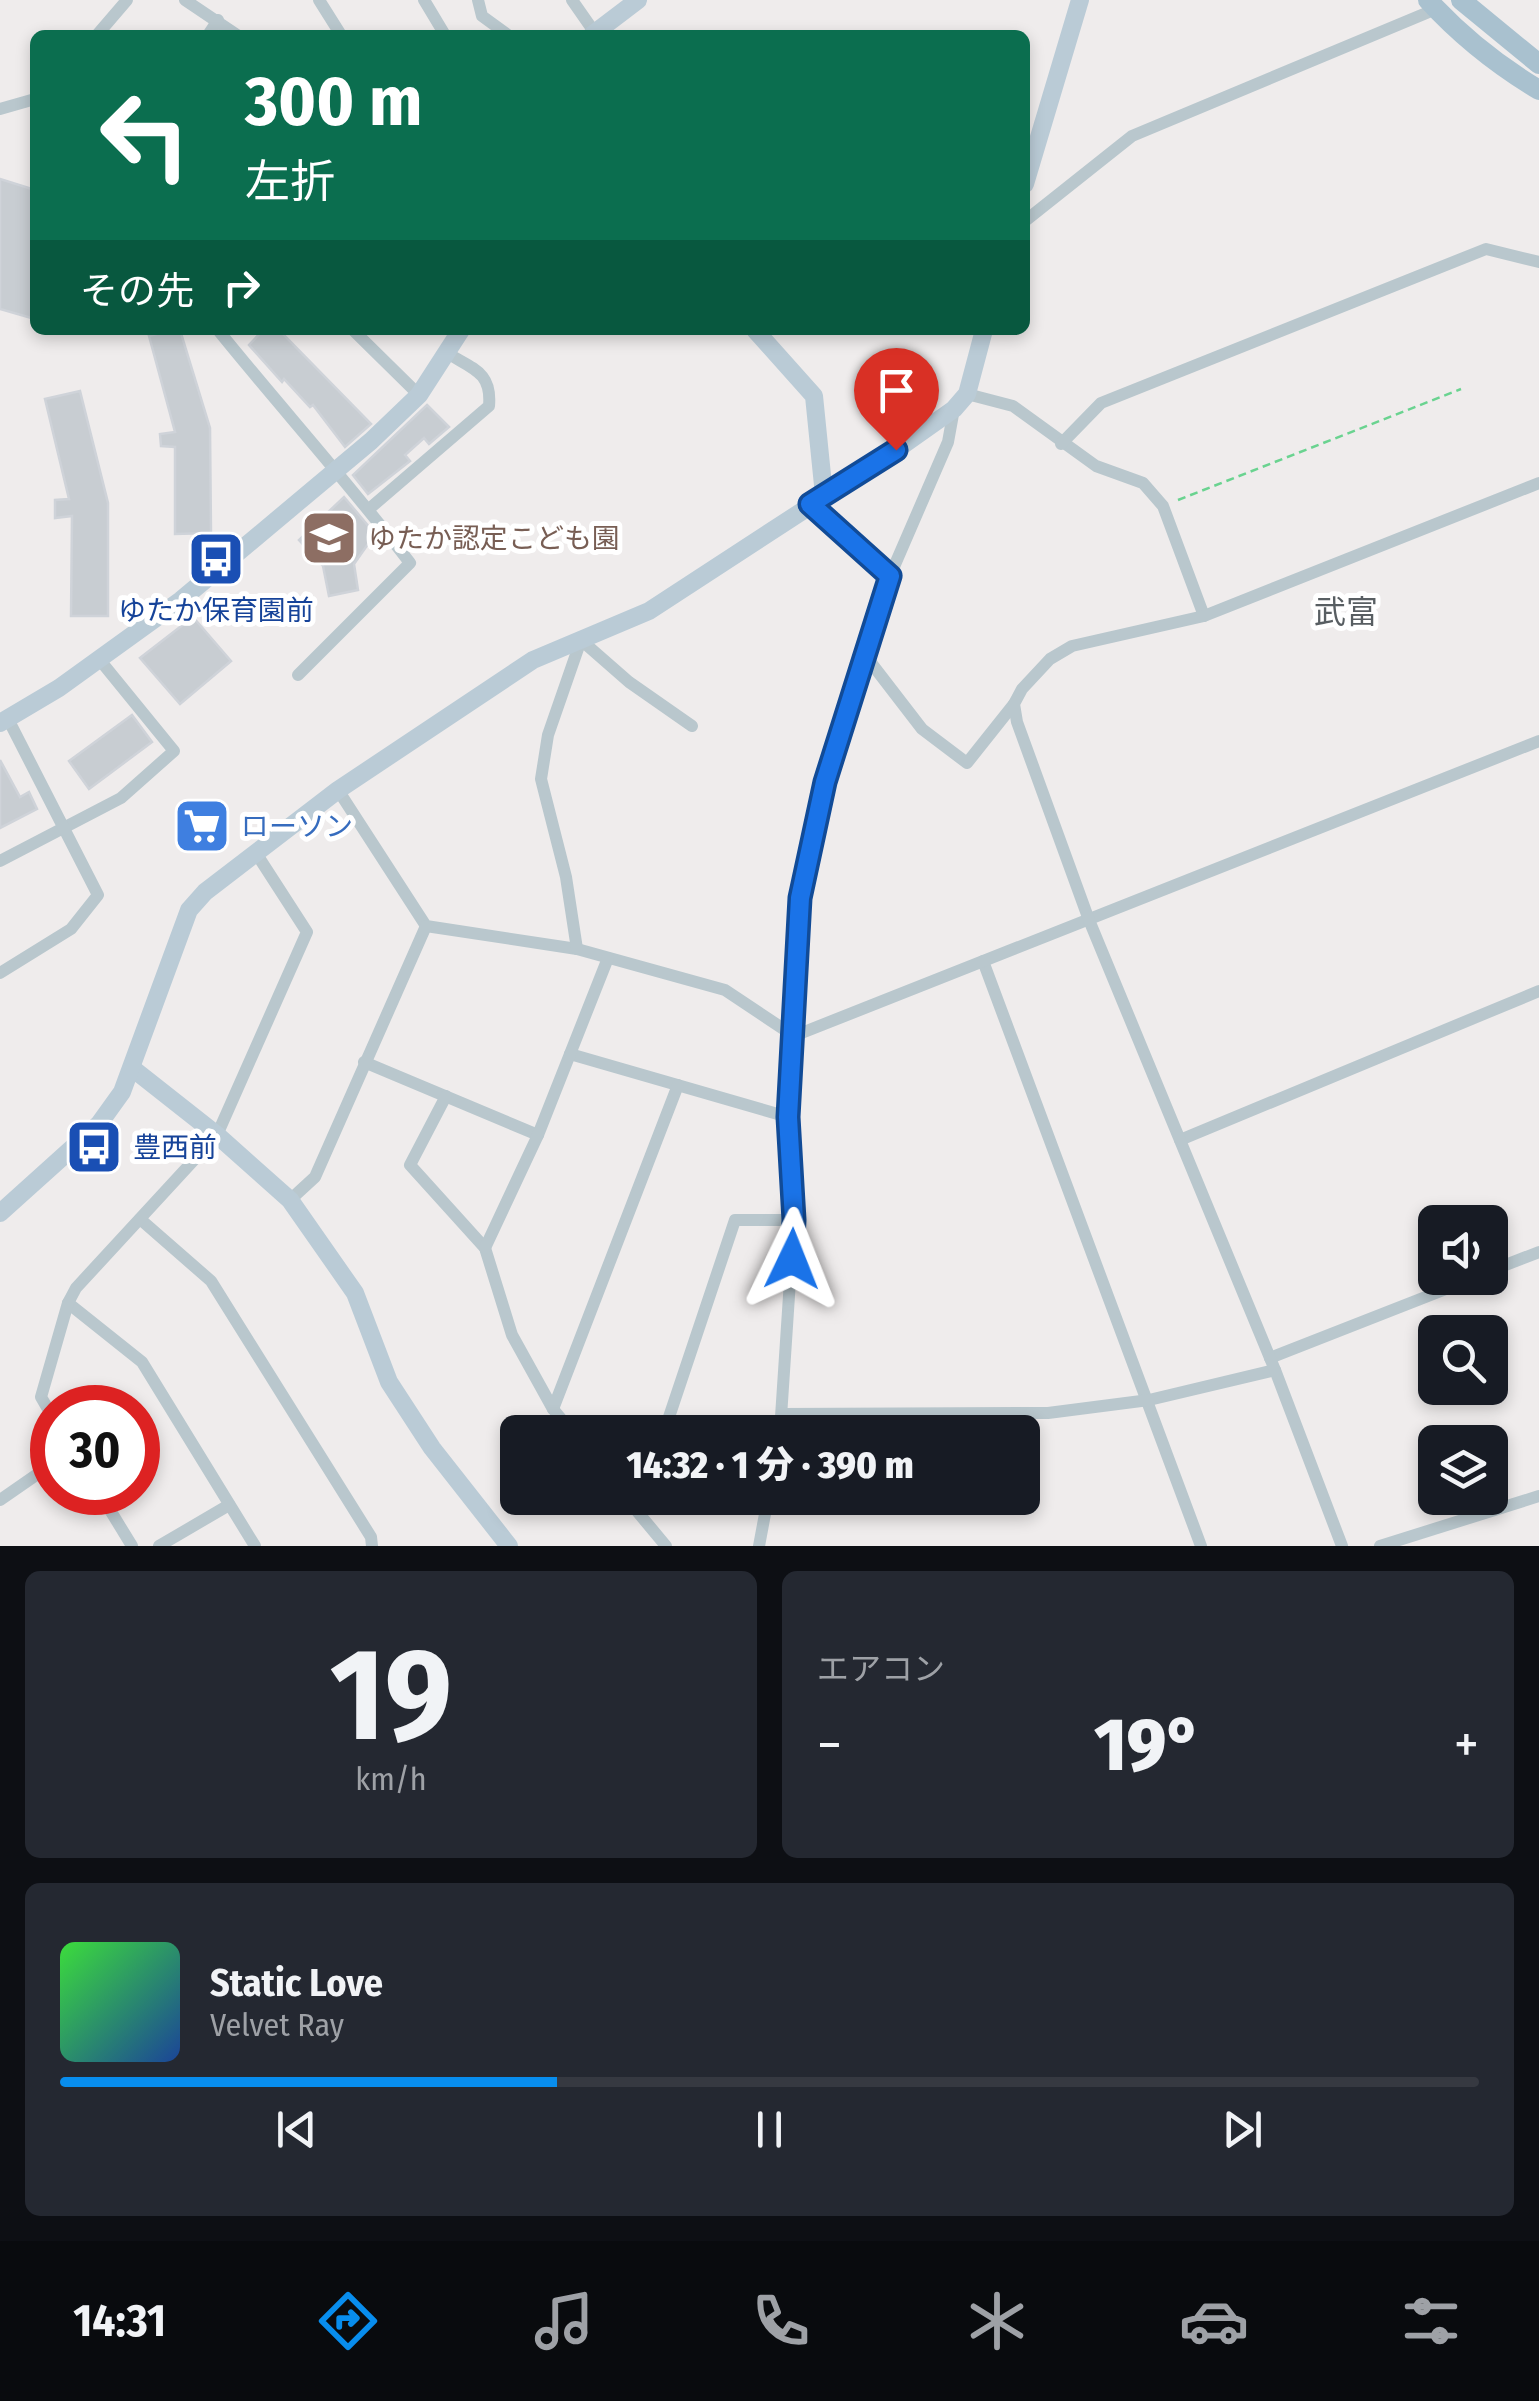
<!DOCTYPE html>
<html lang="ja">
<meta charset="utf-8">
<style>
:root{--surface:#171b24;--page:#242831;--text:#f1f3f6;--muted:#9ea1a6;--line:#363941;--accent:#088ded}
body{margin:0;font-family:"Fira Sans Condensed","Noto Sans JP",sans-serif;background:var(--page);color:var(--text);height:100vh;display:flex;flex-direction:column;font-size:38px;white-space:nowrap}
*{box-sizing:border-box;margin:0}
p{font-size:32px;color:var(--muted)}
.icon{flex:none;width:55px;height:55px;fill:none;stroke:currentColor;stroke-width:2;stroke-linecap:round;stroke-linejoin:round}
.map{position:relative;height:1546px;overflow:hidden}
.sheet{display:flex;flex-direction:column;gap:25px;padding:25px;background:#0d0f14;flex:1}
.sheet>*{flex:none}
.banner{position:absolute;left:30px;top:30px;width:1000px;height:305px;border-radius:15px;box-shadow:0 5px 15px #0003;background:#0b6e4f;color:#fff;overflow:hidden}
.tools{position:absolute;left:1418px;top:1205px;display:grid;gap:20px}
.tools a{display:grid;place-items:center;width:90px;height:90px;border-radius:15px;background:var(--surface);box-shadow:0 5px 15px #0003;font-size:50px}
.speed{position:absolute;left:30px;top:1385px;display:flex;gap:20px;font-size:50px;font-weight:700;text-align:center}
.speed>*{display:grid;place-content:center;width:130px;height:130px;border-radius:50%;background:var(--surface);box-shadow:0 5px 15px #0003;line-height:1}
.speed .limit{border:15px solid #d22;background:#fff;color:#111}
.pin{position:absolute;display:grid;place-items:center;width:85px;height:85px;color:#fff;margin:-102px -42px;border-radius:50% 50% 50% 0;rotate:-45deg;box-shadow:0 0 10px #0007}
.pin .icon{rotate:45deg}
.me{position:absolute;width:110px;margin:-55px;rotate:2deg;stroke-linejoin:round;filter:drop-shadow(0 0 8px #0008)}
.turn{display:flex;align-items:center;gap:35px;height:210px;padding:0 50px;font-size:45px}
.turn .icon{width:130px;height:130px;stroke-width:2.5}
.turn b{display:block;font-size:70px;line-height:85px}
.then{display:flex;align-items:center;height:95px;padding:0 50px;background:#0003;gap:20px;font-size:38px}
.big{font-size:75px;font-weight:800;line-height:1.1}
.sheet .tile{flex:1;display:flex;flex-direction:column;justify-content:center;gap:15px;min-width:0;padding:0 35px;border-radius:15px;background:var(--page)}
.sheet .dial{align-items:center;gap:0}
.dial b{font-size:130px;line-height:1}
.song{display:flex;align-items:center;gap:30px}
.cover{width:120px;height:120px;border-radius:15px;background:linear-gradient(135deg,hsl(120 70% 55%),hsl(220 70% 35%))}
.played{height:10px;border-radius:5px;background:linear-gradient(90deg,var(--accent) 35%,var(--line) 35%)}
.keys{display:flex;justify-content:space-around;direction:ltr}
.heat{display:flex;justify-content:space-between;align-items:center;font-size:55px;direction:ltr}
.sheet .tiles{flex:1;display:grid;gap:25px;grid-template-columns:1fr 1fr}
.tile:last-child{grid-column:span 2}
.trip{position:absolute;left:500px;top:1415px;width:540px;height:100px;border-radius:15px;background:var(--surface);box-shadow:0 5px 15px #0003;font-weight:800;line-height:100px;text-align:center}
.tab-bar{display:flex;height:160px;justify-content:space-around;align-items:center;background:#090b0e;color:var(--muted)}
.tab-bar .icon{width:70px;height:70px}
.tab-bar .selected{color:var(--accent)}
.tab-bar b{font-size:45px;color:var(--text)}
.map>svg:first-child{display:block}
.building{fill:#c8cdd2;stroke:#cfd3d9;stroke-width:2.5}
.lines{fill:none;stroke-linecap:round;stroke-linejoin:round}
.path{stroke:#6ad390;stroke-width:2.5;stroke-dasharray:8 5;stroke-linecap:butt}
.street{stroke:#b9c7cd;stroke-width:12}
.secondary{stroke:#bacbd6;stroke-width:18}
.primary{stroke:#a9c1cf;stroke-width:20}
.route-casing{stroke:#114b97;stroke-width:25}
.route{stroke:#1a73e8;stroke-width:18}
.labels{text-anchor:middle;stroke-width:10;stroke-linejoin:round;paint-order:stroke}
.education-label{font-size:28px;fill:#785e54;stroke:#fff;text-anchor:start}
.transit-label{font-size:28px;fill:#164399;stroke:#fff}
.shop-label{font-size:28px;fill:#366cbe;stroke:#fff;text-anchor:start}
.quarter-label{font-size:32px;fill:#585e62;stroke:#fff}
</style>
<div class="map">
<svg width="1539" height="1546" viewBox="0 0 1539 1546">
<rect width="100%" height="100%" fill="#efecec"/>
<!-- building -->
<g class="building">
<polygon points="0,179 35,190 35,319 0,309"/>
<polygon points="171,330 180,330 210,428 211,533 175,534 175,447 161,446 160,434 175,432 149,336"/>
<polygon points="263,330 279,330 371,424 345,447 313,405 310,407 284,379 282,382 249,345"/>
<polygon points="80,391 108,503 108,616 71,616 72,516 55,518 55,500 69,499 45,399"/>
<polygon points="427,405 449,427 429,444 424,438 405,455 410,461 368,494 353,475"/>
<polygon points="344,497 375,534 354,564 358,590 329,596 323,566 299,540"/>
<polygon points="193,617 231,661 180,704 140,658"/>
<polygon points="132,715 152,742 89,789 69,761"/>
<polygon points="0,760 20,797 29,792 37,809 0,828"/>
</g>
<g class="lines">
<!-- path -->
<polyline class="path" points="1178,500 1461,389"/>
<!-- street -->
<g class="street">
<polyline points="185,0 237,35"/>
<polyline points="319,0 341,35"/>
<polyline points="424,0 445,35"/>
<polyline points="478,0 482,16 508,35"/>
<polyline points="572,0 595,33"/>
<polyline points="97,35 127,0"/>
<polyline points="208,35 218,20"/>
<polyline points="0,109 35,99"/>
<polyline points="1025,221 1132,136 1436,9"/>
<path d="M218,330c63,78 131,153 192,233l-112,112"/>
<polyline points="353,330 419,395"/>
<polyline points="967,394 1013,406 1096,466 1143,483 1163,506 1204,616"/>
<polyline points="1061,444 1101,403 1486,249 1539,262"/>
<polyline points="810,504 890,576"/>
<path d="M369,509l120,-103c3,-34 -16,-37 -42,-53"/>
<polyline points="865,655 922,729 967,763 1014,704"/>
<polyline points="338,790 426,926 577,949 725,990 794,1036"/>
<polyline points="0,861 121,798 174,751 99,659"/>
<polyline points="577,949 566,877 541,779 548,735 581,640 629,682 692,726"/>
<polyline points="983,961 1201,1546"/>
<polyline points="0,973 71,929 98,895 8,719"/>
<polyline points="794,1036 1539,741"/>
<polyline points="570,1054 788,1117"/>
<polyline points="364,1062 538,1135"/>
<polyline points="446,1096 410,1165 485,1248 512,1335 553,1409 572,1432"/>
<polyline points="1180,1140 1539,991"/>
<polyline points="290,1200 315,1177 426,926"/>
<polyline points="140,1219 211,1281 371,1537 372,1546"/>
<polyline points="485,1248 538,1135 608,958"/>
<polyline points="1490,1271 1539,1252"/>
<polyline points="68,1303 142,1362 255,1546"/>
<polyline points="1270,1358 1474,1278"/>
<polyline points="553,1409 678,1085"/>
<polyline points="783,1414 1048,1413 1149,1400 1275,1370"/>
<polyline points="52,1416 41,1397 68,1303 76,1288 217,1135 307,932 256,853"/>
<polyline points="664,1432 735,1220 794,1220"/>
<polyline points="780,1432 794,1220 788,1117 799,898 825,782 890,576 948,442 954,409"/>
<polyline points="99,1492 132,1546"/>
<polyline points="626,1498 666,1546"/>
<polyline points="0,1500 52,1464"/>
<polyline points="159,1546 229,1505"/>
<polyline points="759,1546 768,1498"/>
<polyline points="1342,1546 1275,1370 1089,920 1017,722 1014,704 1022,689 1050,659 1072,646 1204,616 1539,483"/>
<polyline points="1380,1546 1539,1496"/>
</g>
<!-- secondary -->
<g class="secondary">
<polyline points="592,35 638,0"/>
<polyline points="1025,184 1080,0"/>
<polyline points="755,330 814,396 824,495"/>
<polyline points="0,723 59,688 181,600 371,441 419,395 461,330"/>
<polyline points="132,1068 217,1135 290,1200 355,1293 389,1382 432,1448 509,1546"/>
<polyline points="0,1213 99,1124 122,1092 189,910 205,892 338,790 533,660 649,611 896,450 954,409 967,394 984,330"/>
</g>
<!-- primary -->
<g class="primary">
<path d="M1428,0c31,34 71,66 111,90"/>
<polyline points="1461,0 1539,64"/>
</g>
</g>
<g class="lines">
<!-- route casing -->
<g class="route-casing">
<polyline id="route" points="792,1259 794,1220 788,1117 800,898 825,782 890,576 810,504 896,450"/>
</g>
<!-- route -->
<use href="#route" class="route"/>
</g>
<!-- icons -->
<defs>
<g id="school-square" transform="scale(2.875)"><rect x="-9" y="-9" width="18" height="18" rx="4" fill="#8d6e63" stroke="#fff"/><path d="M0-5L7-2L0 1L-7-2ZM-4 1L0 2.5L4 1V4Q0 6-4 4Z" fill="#fff"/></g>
<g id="bus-square" transform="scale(2.875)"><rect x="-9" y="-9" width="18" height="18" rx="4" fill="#1a4fb4" stroke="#fff"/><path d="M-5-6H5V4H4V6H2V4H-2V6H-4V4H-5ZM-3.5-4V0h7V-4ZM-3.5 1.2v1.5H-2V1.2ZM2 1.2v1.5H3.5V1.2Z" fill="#fff"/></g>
<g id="supermarket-square" transform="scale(2.875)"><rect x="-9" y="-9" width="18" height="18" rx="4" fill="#3f7fe0" stroke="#fff"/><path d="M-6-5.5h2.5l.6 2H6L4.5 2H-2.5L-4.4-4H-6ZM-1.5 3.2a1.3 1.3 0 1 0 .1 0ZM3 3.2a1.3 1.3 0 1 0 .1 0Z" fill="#fff"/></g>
</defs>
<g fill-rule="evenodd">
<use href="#school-square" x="329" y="538"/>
<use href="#bus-square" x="216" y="559"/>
<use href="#supermarket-square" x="202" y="826"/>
<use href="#bus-square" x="94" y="1147"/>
</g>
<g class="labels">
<!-- education labels -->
<g class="education-label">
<text x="368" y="548">ゆたか認定こども園</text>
</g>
<!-- transit labels -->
<g class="transit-label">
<text x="216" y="620">ゆたか保育園前</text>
<text x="133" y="1157" text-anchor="start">豊西前</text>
</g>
<!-- shop labels -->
<g class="shop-label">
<text x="241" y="836">ローソン</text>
</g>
<!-- quarter labels -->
<g class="quarter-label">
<text x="1346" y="623">武富</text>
</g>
</g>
</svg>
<div class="tools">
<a><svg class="icon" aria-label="sound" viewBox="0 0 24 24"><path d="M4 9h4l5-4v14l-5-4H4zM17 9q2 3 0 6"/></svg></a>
<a><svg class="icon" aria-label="search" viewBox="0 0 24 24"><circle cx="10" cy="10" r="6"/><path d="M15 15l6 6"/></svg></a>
<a><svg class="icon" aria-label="layers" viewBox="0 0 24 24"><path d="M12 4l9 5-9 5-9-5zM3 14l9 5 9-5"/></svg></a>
</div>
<div class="speed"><div class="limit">30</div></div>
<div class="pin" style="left:896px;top:450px;background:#d93025"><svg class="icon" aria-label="arrive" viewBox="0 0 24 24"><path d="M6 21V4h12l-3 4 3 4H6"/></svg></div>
<svg class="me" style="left:792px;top:1259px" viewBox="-20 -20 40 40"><path d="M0-17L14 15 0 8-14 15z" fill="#1a73e8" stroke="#fff" stroke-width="4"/></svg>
<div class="trip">14:32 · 1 分 · 390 m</div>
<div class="banner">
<div class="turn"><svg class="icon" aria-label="left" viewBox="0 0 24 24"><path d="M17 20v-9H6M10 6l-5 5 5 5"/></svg><div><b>300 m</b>左折</div></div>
<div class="then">その先<svg class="icon" aria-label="right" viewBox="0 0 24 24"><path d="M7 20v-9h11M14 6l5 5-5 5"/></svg></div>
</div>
</div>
<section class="sheet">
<div class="tiles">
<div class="tile dial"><b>19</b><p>km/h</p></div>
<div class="tile"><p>エアコン</p>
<div class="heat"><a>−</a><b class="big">19°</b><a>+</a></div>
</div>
<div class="tile">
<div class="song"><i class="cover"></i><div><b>Static Love</b><p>Velvet Ray</p></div></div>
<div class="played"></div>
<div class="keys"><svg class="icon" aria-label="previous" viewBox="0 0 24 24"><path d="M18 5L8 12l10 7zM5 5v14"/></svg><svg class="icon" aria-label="pause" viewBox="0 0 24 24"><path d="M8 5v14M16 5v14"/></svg><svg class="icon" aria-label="next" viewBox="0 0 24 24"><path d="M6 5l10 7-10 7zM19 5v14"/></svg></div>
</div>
</div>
</section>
<nav class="tab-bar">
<b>14:31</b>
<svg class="icon selected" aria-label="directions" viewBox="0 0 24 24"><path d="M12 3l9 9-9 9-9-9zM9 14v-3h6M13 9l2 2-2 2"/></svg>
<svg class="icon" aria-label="music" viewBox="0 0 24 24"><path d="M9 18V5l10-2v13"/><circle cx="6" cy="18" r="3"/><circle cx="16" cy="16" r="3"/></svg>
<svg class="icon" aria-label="phone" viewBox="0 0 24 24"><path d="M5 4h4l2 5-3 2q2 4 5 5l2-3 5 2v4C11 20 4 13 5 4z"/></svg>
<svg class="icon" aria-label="climate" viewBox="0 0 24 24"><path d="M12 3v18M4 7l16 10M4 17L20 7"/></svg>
<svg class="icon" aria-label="car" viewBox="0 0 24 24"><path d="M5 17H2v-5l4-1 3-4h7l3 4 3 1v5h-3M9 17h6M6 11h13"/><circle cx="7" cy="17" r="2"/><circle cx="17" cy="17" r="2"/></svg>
<svg class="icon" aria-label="filters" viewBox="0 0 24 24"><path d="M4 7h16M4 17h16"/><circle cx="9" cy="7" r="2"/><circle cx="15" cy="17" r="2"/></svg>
</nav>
